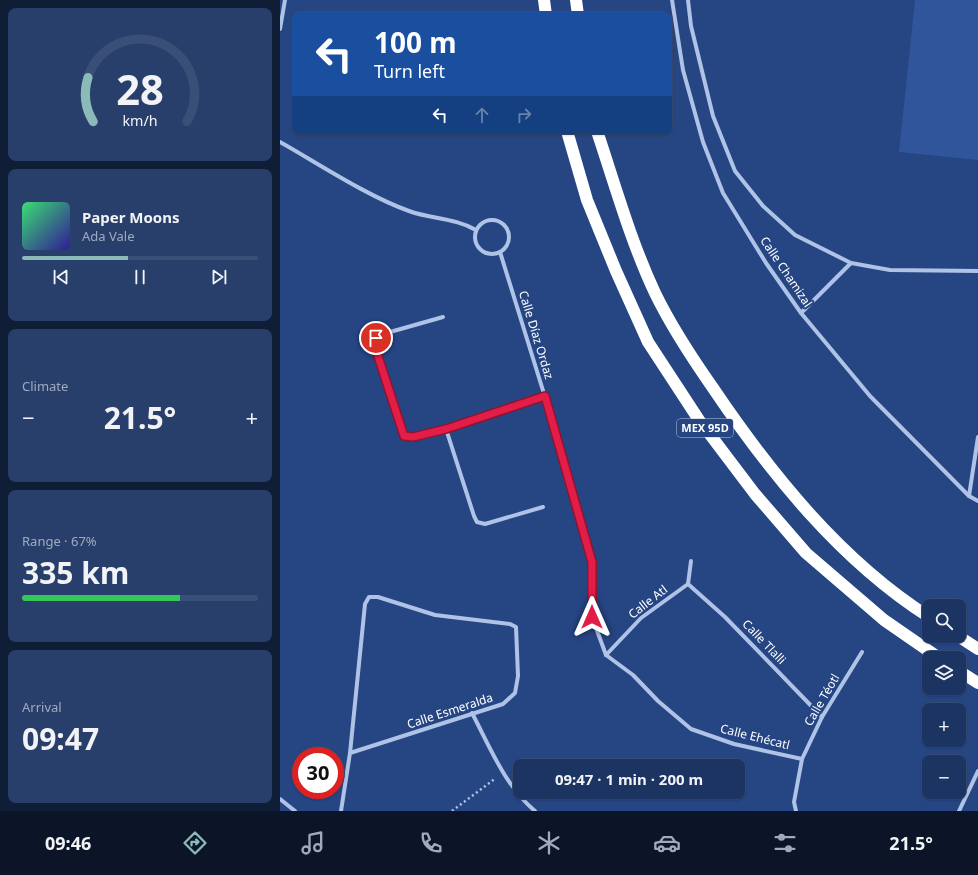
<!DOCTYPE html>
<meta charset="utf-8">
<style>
:root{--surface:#1c3462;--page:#293f6b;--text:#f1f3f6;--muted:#a0aabe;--line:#3a4f77;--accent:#8bbbb9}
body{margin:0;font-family:"Noto Sans",sans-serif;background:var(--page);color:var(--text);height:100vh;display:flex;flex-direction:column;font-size:15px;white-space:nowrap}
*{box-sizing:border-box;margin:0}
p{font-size:13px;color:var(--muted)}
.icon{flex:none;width:22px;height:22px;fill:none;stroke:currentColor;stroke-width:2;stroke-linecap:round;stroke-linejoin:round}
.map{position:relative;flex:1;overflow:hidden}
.details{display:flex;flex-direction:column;gap:8px;padding:8px;background:#0f1d36;width:280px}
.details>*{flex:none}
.banner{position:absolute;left:12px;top:12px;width:380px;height:122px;border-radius:8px;box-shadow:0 1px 3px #0004,0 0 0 1px var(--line);background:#1a4fa0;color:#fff;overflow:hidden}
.buttons{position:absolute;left:642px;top:599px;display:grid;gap:8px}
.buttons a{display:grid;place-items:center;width:44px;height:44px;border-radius:8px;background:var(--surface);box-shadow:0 1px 3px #0004,0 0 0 1px var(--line);font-size:20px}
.speed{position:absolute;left:12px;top:747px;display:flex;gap:8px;font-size:20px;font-weight:700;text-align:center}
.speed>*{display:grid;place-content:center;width:52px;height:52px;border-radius:50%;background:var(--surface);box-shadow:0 1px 3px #0004,0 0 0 1px var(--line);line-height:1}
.speed .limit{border:6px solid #d22;background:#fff;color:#111}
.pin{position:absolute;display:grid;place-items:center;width:34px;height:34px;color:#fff;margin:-17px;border:2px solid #fff;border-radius:50%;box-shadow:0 1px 4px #0007}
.me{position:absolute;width:44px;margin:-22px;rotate:0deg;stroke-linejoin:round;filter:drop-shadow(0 0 3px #0008)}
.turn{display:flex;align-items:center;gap:14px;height:84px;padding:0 16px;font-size:18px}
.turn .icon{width:52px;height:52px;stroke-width:2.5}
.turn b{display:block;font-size:28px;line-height:34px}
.lanes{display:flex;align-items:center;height:38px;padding:0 16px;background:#0003;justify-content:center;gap:20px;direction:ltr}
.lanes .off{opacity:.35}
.big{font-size:30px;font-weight:700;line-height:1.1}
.details .widget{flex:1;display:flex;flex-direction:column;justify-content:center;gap:6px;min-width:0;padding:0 14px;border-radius:8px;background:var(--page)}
.details .dial{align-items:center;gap:0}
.dial svg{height:104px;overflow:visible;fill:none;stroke:var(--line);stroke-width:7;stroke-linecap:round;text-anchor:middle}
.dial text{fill:var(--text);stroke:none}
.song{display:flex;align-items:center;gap:12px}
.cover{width:48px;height:48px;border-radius:6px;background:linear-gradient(135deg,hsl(140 70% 55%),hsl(250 70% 35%))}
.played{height:4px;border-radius:2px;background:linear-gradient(90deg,var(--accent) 45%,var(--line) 45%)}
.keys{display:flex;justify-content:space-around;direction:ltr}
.heat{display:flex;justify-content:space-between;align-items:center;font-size:22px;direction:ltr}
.charge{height:6px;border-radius:3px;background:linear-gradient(90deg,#34c759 67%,var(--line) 0)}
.trip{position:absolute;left:233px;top:759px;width:232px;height:40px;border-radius:8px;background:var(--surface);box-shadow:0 1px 3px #0004,0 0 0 1px var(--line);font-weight:700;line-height:40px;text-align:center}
.tabs{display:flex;height:64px;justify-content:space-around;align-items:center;background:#0b1527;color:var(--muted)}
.tabs .icon{width:28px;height:28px}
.tabs .selected{color:var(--accent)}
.tabs b{font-size:18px;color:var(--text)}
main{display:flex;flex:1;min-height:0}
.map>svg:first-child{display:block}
.green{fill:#31559a}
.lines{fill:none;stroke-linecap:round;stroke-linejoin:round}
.path{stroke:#afc3e7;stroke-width:2.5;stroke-dasharray:2 3;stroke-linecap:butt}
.minor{stroke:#afc3e7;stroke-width:4}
.motorway{stroke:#fff;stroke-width:12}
.route-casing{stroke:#92132f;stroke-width:10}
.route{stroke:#e11d48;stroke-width:7}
.labels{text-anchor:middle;stroke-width:4;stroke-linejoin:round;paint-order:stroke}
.shield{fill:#264583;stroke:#bec7da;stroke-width:1}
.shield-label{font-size:11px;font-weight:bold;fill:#fff}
.street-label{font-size:12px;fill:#fff;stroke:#264583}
</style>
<main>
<section class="details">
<div class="widget dial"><svg viewBox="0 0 100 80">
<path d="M14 69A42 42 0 1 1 86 69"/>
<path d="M14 69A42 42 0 0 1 10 35" stroke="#8bbbb9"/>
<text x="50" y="56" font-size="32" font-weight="700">28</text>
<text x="50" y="72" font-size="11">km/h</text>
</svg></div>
<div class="widget">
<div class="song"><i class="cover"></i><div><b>Paper Moons</b><p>Ada Vale</p></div></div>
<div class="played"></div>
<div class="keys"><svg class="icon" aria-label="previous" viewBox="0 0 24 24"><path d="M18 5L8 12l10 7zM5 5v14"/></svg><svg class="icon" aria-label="pause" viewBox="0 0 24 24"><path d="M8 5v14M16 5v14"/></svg><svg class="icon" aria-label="next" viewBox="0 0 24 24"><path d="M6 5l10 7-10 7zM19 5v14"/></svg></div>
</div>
<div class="widget"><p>Climate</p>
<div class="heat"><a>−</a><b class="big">21.5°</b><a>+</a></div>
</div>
<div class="widget"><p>Range · 67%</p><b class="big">335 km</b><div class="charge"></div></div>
<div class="widget"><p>Arrival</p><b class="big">09:47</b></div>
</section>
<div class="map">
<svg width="698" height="811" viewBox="0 0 698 811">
<rect width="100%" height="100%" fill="#264583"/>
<!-- green -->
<polygon class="green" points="635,0 698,0 698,160 619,152"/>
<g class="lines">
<!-- path -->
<polyline class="path" points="172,811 216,778"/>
<!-- minor -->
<g class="minor">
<polyline points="392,0 403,70 423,142 443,193 486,263 521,313 590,396 689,496 698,501"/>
<polyline points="408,0 411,26 433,116 455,171 483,206 515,235 571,263 610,270 698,271"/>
<polyline points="0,29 5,0"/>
<path d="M0,142c39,22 87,54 129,69 22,8 46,7 67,19"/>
<circle cx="212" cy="237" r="17"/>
<polyline points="220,252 265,397 312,562 312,617 326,655"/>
<polyline points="521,313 571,263"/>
<polyline points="163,317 103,334 96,338 95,347 124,436 133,437 166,429 265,397"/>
<polyline points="166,429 194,516 197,522 205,524 263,507"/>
<polyline points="689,496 698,437"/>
<polyline points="408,584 445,617 542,717"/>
<polyline points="408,584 411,561"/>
<polyline points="326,655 353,675 378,701 411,729 454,744 522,759"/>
<polyline points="326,655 361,618 408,584"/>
<path d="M192,713c18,34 33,73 63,98"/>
<polyline points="0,799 15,811"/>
<polyline points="61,811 70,753 85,604 89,597 98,597 155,615 230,624 236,627 238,676 235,693 223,704 70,753"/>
<polyline points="516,811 514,802 522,759 542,717 582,652"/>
<polyline points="679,811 698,771"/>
</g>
<!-- motorway -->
<g class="motorway">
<polyline points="264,0 266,15"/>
<polyline points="296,0 298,15"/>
<polyline points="287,131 307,200 336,271 368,342 419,420 475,494 526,553 604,620 659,658"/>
<path d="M317,131c18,54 34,111 58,162 16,33 37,65 58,95 58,86 128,173 216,229"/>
<polyline points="678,636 698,649"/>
<polyline points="679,671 698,683"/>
</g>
</g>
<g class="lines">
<!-- route casing -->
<g class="route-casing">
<polyline id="route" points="96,338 95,347 124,436 133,437 166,429 265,396 312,562 312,617"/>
</g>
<!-- route -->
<use href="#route" class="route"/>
</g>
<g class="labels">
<!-- shield labels -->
<rect class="shield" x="397" y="419" width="56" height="18" rx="3"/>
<g class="shield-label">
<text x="425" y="432">MEX 95D</text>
</g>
<!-- street labels -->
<g class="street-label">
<text transform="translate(506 272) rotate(56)" y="4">Calle Chamizal</text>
<text transform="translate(256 335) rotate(73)" y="4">Calle Díaz Ordaz</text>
<text transform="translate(368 602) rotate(-38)" y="4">Calle Atl</text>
<text transform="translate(484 642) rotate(46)" y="4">Calle Tlalli</text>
<text transform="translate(542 700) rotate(-60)" y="4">Calle Téotl</text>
<text transform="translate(170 711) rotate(-18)" y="4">Calle Esmeralda</text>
<text transform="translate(475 737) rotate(14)" y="4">Calle Ehécatl</text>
</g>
</g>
</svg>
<div class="buttons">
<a><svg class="icon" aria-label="search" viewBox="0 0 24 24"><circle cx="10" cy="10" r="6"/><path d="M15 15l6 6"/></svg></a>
<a><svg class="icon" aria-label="layers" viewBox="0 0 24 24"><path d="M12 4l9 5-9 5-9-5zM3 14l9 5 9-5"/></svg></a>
<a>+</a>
<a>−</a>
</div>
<div class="speed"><div class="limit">30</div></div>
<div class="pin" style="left:96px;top:338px;background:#d93025"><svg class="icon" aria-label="arrive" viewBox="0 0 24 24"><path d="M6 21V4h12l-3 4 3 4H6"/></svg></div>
<svg class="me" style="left:312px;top:617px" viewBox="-20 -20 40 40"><path d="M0-17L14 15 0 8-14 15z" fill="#e11d48" stroke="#fff" stroke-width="4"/></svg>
<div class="trip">09:47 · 1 min · 200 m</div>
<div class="banner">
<div class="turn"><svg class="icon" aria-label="left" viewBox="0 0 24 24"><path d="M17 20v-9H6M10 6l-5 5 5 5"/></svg><div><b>100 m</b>Turn left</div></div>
<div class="lanes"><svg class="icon" aria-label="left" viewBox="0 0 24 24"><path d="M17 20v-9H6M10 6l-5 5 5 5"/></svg><svg class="icon off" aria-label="ahead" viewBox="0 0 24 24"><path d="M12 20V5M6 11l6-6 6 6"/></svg><svg class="icon off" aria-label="right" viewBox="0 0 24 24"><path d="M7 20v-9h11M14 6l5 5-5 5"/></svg></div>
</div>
</div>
</main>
<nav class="tabs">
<b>09:46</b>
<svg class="icon selected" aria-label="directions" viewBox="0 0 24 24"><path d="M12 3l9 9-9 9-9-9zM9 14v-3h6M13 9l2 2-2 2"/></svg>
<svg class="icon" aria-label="music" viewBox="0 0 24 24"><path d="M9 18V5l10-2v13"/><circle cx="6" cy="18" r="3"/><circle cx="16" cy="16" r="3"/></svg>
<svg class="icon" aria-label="phone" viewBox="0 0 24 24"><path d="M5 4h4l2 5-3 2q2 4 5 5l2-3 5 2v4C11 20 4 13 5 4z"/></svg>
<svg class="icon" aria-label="climate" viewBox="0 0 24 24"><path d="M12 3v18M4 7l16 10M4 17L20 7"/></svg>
<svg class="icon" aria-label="car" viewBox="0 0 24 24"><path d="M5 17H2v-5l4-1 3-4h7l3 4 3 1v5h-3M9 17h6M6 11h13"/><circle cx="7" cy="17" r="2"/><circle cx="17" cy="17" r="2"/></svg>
<svg class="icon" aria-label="filters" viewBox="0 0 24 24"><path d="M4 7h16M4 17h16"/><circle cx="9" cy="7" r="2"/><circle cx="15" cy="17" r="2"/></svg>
<b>21.5°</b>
</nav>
